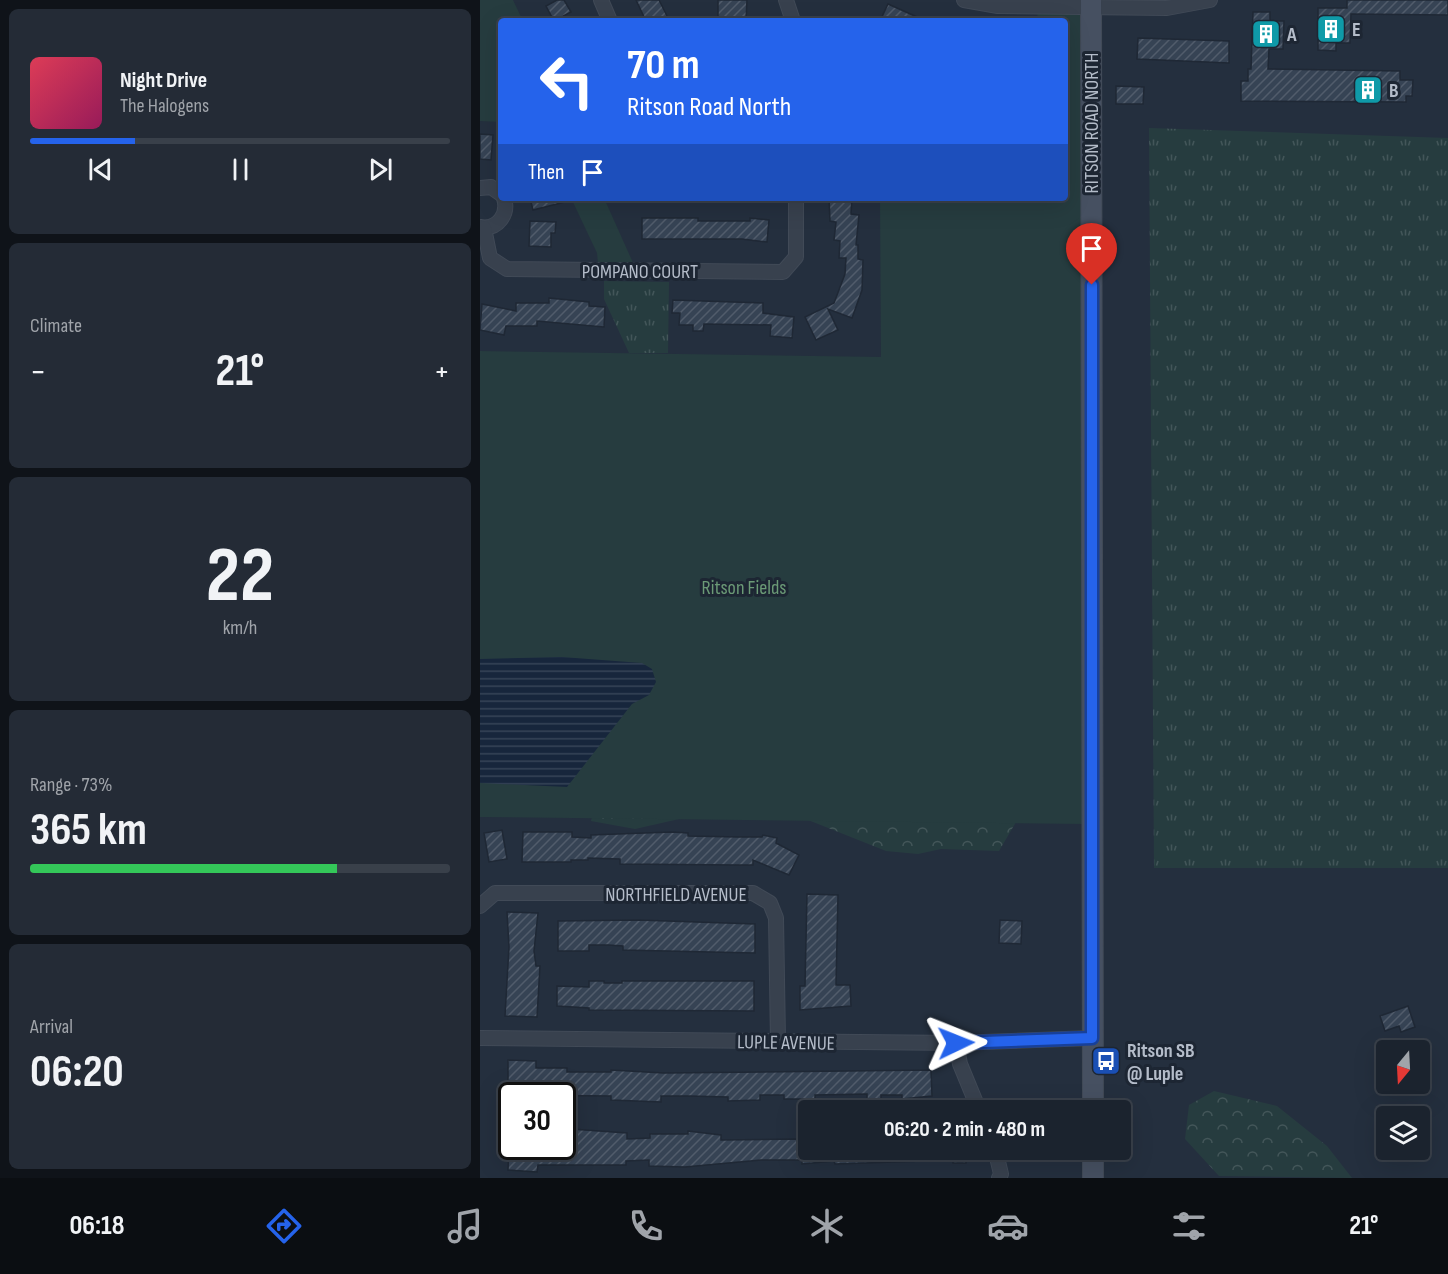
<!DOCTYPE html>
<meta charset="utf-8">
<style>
:root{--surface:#1b232e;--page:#242b36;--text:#f1f3f6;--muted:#a0a4aa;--line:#39404a;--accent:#2563eb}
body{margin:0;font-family:"Sofia Sans Condensed",sans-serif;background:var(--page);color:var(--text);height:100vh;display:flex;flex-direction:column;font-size:22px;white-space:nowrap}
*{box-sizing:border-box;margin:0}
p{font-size:20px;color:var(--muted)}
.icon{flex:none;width:33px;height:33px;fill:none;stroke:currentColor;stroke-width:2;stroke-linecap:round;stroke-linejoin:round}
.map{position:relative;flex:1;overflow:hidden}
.sheet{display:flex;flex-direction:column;gap:9px;padding:9px;background:#0f1319;width:480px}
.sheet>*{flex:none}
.banner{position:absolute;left:18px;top:18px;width:570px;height:183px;border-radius:6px;box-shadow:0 6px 24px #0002,0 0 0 2px var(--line);background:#2563eb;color:#fff;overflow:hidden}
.needle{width:39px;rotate:198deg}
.controls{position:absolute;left:896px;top:1040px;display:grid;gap:12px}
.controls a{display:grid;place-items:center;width:54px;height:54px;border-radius:6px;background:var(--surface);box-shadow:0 6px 24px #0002,0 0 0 2px var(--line);font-size:30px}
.speed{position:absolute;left:18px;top:1082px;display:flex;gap:12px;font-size:30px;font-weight:700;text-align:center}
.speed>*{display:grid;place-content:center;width:78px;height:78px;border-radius:50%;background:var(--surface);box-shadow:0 6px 24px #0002,0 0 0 2px var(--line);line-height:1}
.speed .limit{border:3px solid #111;border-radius:9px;background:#fff;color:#111}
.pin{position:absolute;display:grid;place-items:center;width:51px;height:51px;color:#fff;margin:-62px -26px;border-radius:50% 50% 50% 0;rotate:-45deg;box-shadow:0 0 6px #0007}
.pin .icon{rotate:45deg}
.me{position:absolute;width:66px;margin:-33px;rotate:88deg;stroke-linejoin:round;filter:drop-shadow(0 0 4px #0008)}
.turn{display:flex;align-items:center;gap:21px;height:126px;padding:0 30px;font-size:27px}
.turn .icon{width:78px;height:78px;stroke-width:2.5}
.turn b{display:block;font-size:42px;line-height:51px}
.then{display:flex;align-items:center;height:57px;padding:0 30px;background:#0003;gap:12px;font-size:22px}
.big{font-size:45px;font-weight:700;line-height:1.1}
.sheet .tile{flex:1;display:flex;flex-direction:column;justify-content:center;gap:9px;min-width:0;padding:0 21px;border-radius:9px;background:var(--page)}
.sheet .dial{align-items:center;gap:0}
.dial b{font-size:78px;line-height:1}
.song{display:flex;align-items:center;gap:18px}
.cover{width:72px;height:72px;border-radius:9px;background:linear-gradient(135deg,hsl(350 70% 55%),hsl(330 70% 35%))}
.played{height:6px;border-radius:3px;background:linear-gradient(90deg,var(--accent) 25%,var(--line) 25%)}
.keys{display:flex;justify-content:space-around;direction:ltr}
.heat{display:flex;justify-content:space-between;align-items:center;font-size:33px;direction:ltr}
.charge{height:9px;border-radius:4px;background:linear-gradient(90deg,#34c759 73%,var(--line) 0)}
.trip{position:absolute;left:318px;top:1100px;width:333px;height:60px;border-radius:6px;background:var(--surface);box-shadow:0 6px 24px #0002,0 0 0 2px var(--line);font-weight:700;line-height:60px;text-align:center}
.menu{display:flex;height:96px;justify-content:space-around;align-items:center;background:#0b0e12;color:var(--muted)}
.menu .icon{width:42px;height:42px}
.menu .active{color:var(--accent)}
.menu b{font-size:27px;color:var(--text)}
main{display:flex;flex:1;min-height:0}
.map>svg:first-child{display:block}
.grass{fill:url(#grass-tufts)}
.forest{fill:url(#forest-crowns)}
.park{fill:#263c3f}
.water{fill:url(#water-rules)}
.building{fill:url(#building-hatch);stroke:#1f2835;stroke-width:1.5}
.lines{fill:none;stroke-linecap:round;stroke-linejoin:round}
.minor-casing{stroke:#414a57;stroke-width:16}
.secondary-casing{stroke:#414a57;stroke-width:22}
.minor{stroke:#38414e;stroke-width:14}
.secondary{stroke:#465061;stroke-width:20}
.route-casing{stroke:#184099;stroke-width:15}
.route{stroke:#2563eb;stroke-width:10}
.labels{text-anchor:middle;stroke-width:6;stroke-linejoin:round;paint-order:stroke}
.poi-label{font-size:20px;font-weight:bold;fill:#b4bcc9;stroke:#1d2633;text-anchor:start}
.street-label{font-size:20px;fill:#b4bcc9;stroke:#1d2633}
.park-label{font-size:20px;fill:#6b9a76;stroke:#1d2633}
</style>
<main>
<section class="sheet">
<div class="tile">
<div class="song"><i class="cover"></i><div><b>Night Drive</b><p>The Halogens</p></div></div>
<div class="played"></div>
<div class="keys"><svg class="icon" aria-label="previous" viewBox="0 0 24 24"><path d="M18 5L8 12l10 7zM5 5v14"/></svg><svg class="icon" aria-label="pause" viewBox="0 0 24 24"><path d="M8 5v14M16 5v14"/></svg><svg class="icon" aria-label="next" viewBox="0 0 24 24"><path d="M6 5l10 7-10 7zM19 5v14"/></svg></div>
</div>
<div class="tile"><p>Climate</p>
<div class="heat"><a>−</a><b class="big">21°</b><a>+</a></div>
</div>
<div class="tile dial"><b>22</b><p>km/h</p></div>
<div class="tile"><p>Range · 73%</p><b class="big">365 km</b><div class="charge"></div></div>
<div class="tile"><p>Arrival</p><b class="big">06:20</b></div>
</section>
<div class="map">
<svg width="968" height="1178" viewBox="0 0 968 1178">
<defs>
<pattern id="grass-tufts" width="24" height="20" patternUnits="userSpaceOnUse" patternTransform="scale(1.5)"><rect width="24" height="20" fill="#263c3f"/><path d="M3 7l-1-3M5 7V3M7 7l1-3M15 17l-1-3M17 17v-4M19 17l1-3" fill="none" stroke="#435659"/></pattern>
<pattern id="forest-crowns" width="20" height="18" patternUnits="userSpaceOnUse" patternTransform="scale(1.5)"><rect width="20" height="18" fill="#263c3f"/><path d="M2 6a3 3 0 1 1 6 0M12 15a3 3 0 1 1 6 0" fill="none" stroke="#435659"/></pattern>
<pattern id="water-rules" width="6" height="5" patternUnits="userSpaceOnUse" patternTransform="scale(1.5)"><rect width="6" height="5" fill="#17263c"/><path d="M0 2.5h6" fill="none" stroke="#364457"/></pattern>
<pattern id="building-hatch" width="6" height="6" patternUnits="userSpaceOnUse" patternTransform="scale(1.5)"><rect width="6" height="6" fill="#364354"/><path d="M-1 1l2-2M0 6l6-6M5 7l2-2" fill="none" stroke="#515c6b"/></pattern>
</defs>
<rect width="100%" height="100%" fill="#242f3e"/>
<!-- grass -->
<g class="grass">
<polygon points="669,128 968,138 968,868 674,868"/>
<polygon points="124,281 189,282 188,353 149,353 124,299"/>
</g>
<!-- forest -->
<g class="forest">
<polygon points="121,772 539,817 519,851 461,849 438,854 406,851 308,812 208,817 155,829 111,821"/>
<polygon points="734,1091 797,1106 847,1146 872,1178 739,1176 705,1139 709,1105"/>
</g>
<!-- park -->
<g class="park">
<polygon points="0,0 33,0 43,21 21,21 21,122 0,121"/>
<polygon points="558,7 611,7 603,824 0,817 0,351 401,357 400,198 585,198 585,21 557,21"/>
<polygon points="91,198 124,198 154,265 118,264 117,253"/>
</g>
<!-- water -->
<polygon class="water" points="82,657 162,663 172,669 176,682 169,695 152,704 87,787 0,783 0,659"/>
<!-- building -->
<g class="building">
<polygon points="77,0 84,0 91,12 74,21 66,6"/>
<polygon points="156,0 179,0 188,18 181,21 166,21"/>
<polygon points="238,0 267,0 266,21 238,21"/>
<polygon points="867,0 968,0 968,15 871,14 870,43 856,43 856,51 838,50 838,8 867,8"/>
<polygon points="408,4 446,21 400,21"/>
<polygon points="773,12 790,12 790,21 804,21 803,49 789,49 788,69 920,71 920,80 933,80 932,96 926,96 926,102 761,101 761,81 768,81 768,69 771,69"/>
<polygon points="658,38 749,41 749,63 657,59"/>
<polygon points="636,86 664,87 663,104 636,104"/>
<polygon points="0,134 13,135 11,160 0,159"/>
<polygon points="50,198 85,198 85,202 53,210"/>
<polygon points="349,198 372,198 371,214 379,215 376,245 378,245 378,259 383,260 382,290 372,318 348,309 358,330 336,340 325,317 354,303 365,274 366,258 359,258 360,241 354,240 356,222 350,221"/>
<polygon points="162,218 218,218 218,221 270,221 270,218 289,220 287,242 262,239 162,239"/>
<polygon points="50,221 76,222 75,233 71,233 71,247 49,246"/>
<polygon points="69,298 109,302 109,306 125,307 124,327 57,321 57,326 26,326 24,335 0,330 2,304 36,311 36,303 69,303"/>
<polygon points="193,300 283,303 283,313 314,317 312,338 290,336 291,325 224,324 223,331 213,331 213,325 199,325 200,313 192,313"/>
<polygon points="22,830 27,859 9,862 4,833"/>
<polygon points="43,832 92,832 92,837 111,838 111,835 192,832 208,833 208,836 258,837 282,837 283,835 297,838 296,843 319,855 309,875 273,860 273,865 257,865 140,864 140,859 108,858 108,860 91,860 91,862 42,862"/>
<polygon points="327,894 358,895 356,985 370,985 371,1006 320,1010 320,986 325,986"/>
<polygon points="27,912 58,913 54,951 56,966 60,966 57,1017 25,1016 29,947"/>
<polygon points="158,920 275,924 275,953 143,950 143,946 128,945 109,945 109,951 78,951 78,921"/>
<polygon points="520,920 542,921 541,944 519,943"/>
<polygon points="109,981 124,981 124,983 142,983 142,981 274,981 274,1011 109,1010 109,1008 77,1006 77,986 109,987"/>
<polygon points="928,1006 935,1027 921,1032 919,1026 905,1031 900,1016"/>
<polygon points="28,1060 56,1061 56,1068 87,1068 87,1072 131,1072 131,1070 184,1073 451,1070 452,1096 422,1099 422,1095 401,1095 401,1100 387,1100 387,1094 335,1095 335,1099 304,1099 304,1095 280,1095 280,1100 248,1101 248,1097 209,1096 181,1096 181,1102 131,1100 131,1096 28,1095"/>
<polygon points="91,1129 147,1133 147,1139 170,1138 170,1134 208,1134 208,1131 241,1135 241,1140 317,1139 318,1142 328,1142 328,1149 486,1149 486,1163 473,1163 473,1160 355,1164 354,1161 322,1164 322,1160 281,1160 205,1167 169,1166 169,1160 146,1161 146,1165 58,1165 57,1172 28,1170 29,1146 82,1146 82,1134 91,1134"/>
</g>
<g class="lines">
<!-- minor casing -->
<g class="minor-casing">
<g id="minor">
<polyline points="121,0 130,21"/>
<polyline points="306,0 313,21"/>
<polyline points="484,0 518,6 687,8 730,0"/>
<polyline points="0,188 11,187 21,194"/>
<path d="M0,227c18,3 29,-13 24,-29"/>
<polyline points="4,228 10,258 27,269 303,272 316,257 316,198"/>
<polyline points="0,906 15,893 273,893 290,903 296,918 298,1041"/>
<polyline points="0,1038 476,1043 612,1038"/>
<polyline points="476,1043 480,1064 499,1110"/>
<polyline points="515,1149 521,1174 519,1178"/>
</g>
</g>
<!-- secondary casing -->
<g class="secondary-casing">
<g id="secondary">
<polyline points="611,0 613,1110"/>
<polyline points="613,1149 613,1178"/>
</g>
</g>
<!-- minor -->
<use href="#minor" class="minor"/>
<!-- secondary -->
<use href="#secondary" class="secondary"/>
</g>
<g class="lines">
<!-- route casing -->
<g class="route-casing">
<polyline id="route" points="476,1043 612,1038 612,285"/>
</g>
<!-- route -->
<use href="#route" class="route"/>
</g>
<!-- icons -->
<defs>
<g id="building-square" transform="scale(1.5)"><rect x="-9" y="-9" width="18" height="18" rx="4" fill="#0f9aa8" stroke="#1d2633"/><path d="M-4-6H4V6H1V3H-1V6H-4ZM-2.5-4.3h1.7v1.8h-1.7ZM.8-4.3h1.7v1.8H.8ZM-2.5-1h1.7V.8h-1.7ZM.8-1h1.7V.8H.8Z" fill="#fff"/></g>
<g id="bus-square" transform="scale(1.5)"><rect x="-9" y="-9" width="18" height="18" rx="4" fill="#1a4fb4" stroke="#1d2633"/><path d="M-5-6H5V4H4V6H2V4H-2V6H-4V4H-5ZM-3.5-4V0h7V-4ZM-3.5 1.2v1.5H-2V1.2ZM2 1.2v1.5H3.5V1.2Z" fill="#fff"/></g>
</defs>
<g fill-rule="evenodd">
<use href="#building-square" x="851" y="29"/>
<use href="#building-square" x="786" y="34"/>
<use href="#building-square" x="888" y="90"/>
<use href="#bus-square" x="626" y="1061"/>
</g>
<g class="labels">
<!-- poi labels -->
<g class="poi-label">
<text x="872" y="36">E</text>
<text x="807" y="41">A</text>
<text x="909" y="97">B</text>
<text x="647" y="1057">Ritson SB<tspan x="647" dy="23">@ Luple</tspan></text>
</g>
<!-- street labels -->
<g class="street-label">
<text transform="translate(611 123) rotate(-90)" y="7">RITSON ROAD NORTH</text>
<text x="160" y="278">POMPANO COURT</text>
<text x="196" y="901">NORTHFIELD AVENUE</text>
<text transform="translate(306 1042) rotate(1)" y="7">LUPLE AVENUE</text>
</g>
<!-- park labels -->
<g class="park-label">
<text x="264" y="594">Ritson Fields</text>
</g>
</g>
</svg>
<div class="controls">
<a><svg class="needle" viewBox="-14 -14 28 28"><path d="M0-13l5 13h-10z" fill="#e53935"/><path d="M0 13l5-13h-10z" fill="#a0a4aa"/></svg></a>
<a><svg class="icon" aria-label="layers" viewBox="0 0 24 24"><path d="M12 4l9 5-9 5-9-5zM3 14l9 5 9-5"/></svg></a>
</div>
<div class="speed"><div class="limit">30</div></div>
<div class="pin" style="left:612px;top:285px;background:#d93025"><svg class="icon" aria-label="arrive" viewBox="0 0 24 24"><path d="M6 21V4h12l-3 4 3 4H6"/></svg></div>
<svg class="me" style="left:476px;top:1043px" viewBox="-20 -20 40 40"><path d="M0-17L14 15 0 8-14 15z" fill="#2563eb" stroke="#fff" stroke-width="4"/></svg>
<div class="trip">06:20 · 2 min · 480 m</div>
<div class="banner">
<div class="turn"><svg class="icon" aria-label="left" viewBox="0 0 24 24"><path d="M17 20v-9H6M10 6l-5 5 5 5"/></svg><div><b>70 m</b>Ritson Road North</div></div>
<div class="then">Then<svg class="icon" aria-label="arrive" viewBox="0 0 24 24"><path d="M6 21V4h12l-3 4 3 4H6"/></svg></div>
</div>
</div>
</main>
<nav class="menu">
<b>06:18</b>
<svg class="icon active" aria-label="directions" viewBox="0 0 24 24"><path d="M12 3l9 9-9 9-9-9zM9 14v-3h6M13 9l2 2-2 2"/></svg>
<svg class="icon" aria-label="music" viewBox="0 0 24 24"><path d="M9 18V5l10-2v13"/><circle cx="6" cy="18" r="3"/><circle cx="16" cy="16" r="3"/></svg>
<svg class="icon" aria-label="phone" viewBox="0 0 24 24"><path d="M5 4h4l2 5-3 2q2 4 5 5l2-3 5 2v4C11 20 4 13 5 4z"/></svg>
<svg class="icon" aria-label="climate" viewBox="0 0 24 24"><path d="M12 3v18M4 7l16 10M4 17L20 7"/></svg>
<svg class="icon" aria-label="car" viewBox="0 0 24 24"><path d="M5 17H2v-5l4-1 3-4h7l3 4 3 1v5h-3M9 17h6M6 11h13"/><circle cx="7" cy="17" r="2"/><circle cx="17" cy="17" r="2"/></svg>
<svg class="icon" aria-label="filters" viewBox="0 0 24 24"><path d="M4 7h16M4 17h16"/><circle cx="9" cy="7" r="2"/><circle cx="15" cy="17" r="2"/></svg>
<b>21°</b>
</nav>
